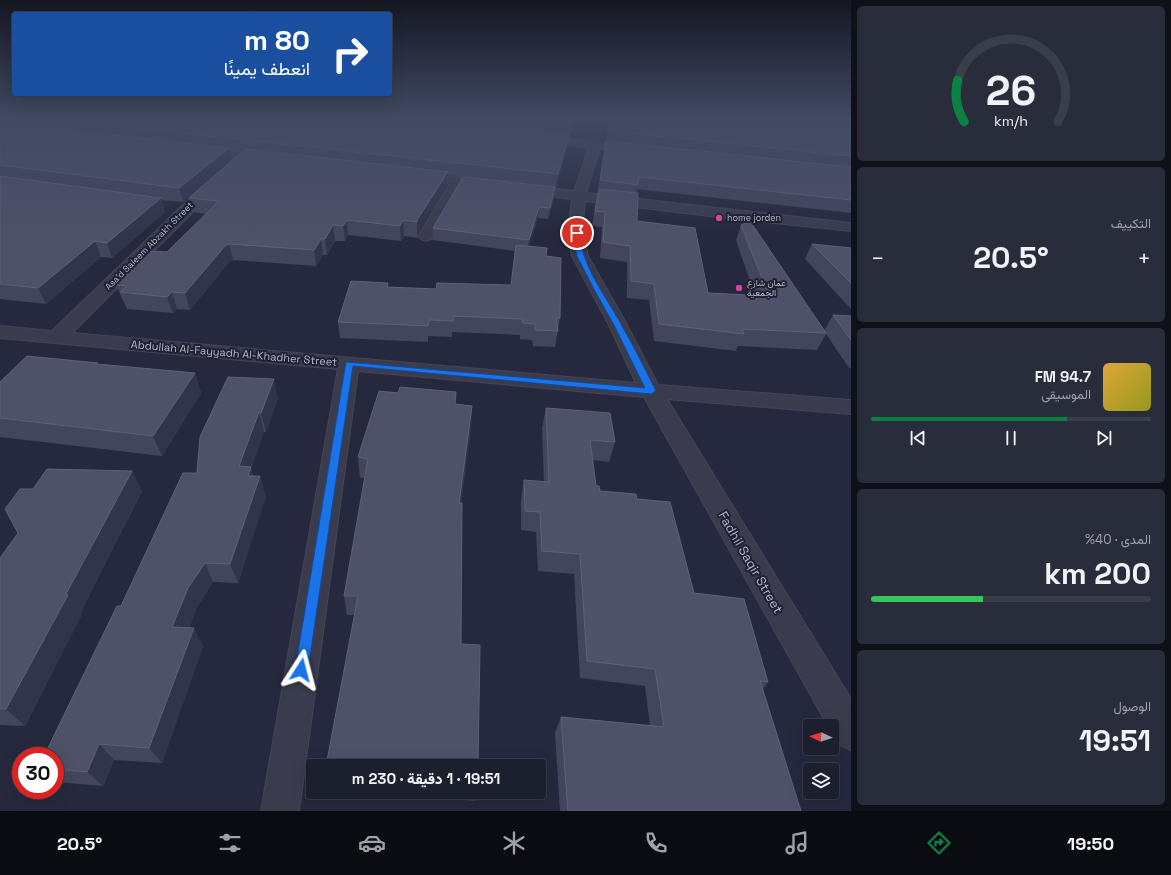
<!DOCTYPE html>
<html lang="ar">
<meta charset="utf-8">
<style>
:root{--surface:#1c1f2e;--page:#292c3a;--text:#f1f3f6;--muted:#a0a2aa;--line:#3a3d4a;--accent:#0b8043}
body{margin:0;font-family:"Space Grotesk",Vazirmatn,sans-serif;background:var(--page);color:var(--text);direction:rtl;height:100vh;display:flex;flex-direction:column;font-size:15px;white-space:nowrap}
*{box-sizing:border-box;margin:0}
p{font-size:13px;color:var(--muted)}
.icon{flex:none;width:22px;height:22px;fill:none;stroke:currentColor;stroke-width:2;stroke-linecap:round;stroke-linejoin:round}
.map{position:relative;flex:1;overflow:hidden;direction:ltr}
.side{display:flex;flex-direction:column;gap:6px;padding:6px;background:#0f1119;width:320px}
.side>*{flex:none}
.banner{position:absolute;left:12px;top:12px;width:380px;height:84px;border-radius:4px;box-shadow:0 4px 16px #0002,0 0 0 1px var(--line);direction:rtl;background:#1a4fa0;color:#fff;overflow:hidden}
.needle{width:26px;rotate:274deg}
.tools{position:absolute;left:803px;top:719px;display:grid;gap:8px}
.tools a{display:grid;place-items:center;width:36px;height:36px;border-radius:4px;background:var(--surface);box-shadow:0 4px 16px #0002,0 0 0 1px var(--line);font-size:20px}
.speed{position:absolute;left:12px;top:747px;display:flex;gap:8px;font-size:20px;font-weight:700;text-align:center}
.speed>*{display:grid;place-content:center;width:52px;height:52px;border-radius:50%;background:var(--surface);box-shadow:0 4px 16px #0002,0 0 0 1px var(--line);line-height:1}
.speed .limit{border:6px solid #d22;background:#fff;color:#111}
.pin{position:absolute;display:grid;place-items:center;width:34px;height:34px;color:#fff;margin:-17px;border:2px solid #fff;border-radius:50%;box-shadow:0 1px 4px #0007}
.me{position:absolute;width:44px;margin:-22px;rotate:9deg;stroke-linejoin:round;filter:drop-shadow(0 0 3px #0008)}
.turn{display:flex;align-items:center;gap:14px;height:84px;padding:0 16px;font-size:18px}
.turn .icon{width:52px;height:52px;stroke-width:2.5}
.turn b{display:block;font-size:28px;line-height:34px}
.big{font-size:30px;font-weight:800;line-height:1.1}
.side .card{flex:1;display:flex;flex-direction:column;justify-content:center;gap:6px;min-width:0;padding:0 14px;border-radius:6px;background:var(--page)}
.side .dial{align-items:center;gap:0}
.dial svg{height:104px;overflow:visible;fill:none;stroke:var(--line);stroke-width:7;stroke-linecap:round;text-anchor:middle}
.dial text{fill:var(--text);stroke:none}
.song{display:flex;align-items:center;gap:12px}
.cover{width:48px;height:48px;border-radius:6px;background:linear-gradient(135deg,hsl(40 70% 55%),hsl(60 70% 35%))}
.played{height:4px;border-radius:2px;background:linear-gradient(90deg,var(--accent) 70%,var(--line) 70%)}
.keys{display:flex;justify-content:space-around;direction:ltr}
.heat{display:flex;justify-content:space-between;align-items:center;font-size:22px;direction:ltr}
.charge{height:6px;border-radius:3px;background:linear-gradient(90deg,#34c759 40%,var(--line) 0)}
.trip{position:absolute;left:306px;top:759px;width:240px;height:40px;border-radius:4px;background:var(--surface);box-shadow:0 4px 16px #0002,0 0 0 1px var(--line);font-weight:800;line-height:40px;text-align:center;direction:rtl}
.dock{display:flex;height:64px;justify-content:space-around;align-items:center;background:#0b0c12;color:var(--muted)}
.dock .icon{width:28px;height:28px}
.dock .selected{color:var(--accent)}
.dock b{font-size:18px;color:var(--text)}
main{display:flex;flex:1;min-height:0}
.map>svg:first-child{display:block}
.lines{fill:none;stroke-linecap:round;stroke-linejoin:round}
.minor-casing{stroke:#434557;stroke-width:2}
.minor{fill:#3a3c4e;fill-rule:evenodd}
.wall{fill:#42455c;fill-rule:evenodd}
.shaded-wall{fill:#31344b}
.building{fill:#4e5168;stroke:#5e6177}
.route{fill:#1a73e8;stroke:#114b97}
.hotel-dot{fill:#d1479c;stroke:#1f2133;stroke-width:1.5}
.labels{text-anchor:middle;stroke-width:4;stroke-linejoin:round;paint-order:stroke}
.far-poi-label{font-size:9px;fill:#b6b8c9;stroke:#1f2133;text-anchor:start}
.far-street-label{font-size:9px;fill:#b6b8c9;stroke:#1f2133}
.street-label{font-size:11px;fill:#b6b8c9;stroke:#1f2133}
.near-street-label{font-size:13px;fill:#b6b8c9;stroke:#1f2133}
</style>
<main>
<section class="side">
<div class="card dial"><svg viewBox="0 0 100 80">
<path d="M14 69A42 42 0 1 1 86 69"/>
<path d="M14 69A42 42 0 0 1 9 37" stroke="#0b8043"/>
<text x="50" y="56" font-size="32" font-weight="700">26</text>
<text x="50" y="72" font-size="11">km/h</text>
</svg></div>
<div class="card"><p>التكييف</p>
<div class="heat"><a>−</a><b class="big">20.5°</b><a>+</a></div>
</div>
<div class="card">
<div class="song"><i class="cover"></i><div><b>94.7 FM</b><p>الموسيقى</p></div></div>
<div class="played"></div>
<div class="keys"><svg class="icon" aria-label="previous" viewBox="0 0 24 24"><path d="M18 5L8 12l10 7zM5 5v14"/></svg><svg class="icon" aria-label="pause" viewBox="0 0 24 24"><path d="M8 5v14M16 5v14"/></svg><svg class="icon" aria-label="next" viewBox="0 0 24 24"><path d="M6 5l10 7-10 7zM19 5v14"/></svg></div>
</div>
<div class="card"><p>المدى · 40%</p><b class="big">200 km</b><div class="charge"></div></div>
<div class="card"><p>الوصول</p><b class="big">19:51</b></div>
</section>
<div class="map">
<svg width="851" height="811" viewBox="0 0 851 811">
<rect width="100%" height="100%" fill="#26293e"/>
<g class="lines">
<!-- minor casing -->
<g class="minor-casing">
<g id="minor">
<path d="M539,135l75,10 2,2 -2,2h-14l-14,44 265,30v8l-133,-14 -133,-16 -2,23 2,19 3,13 39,69 31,60 193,15v14l-184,-15 184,300v51c-12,-5 -19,-9 -19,-24h-4l-184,-329 -286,-26 -59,440h-38l77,-442 -338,-31v-12l52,5 156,-150h10l2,3 -2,3 -146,146 564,50 -27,-58 -37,-69 -3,-13v-19l3,-25 -48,-6 -5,-1 -2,-3 2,-3 5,-1 50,6 15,-43 -54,-8 -2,-2 2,-2z"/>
<polygon points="201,148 266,156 270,157 272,160 270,163 266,164 197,154 195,152 197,150"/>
<polygon points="417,173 490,181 495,182 497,185 495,188 490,189 462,186 434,236 431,239 426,241 421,239 418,236 450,184 412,180 411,177 412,174"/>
</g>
</g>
<!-- minor -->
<use href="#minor" class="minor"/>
</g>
<!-- wall -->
<g class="wall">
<path d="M0,118h575l-5,19h-1l-2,10 -11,41 -50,-6 49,5 -1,11 -6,21 -10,-1 -9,28 17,10 14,62 -5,29 -22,-1 -1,-6 -12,-1v-4l-68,-3v5l-24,-1v6l-88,-4 -2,-16 50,-39v4l48,2 75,-4 4,-34 -83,-11 1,-12 30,-51 -15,-2 -1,11 -30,48 1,4 -14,-2 -3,5 -53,-6 -3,6h-10l-8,14h-4l-7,11 -83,-6 -4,2 -39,48 -13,-1 -4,4 -46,-4 -11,-24 51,-33 39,-38 -13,-2 -4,-14 29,-25 -35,29 -22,-2 4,12 -53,46 -11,-1 -55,47 -46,-5zM229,151l12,1 -10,9z"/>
<polygon points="610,118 851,118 851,213 637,189 636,193 637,221 708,293 755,296 736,240 741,225 824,331 833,315 851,316 851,368 849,368 826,334 817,350 738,346 736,351 654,341 649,300 627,298 627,262 600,258 602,227 592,226"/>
<polygon points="812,244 851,248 851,309 805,259"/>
<polygon points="99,365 195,373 201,393 162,456 0,437 0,382"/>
<polygon points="278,398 266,432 264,432 251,468 253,476 266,496 238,583 213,582 197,607 189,628 203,646 162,763 114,760 103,786 56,782 55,781 55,756 121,606 197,473 200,437"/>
<polygon points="456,404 471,426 461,503 461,644 478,766 354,615 347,615 344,596 365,478 360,478 358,457"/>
<polygon points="546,408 615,442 609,462 593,460 596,486 600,491 637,499 694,593 768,682 763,689 801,811 560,811 555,733 561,717 650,725 645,686 580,678 574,574 538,571 536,532 521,530 521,500 524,480 544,482 542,428"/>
<polygon points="142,491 81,612 82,614 25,726 0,725 0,558 18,533"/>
<polygon points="382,792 477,792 475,801"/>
</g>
<!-- shaded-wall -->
<g class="shaded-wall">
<polygon points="573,118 575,118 570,137 572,125"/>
<polygon points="569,134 567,147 556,188 558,174"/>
<polygon points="229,148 231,161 183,202 179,188"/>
<polygon points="448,172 447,186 417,234 417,220"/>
<polygon points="555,187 554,198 548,219 550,208"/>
<polygon points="161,198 165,212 112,258 107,243"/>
<polygon points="539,207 538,218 527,252 529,240"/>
<polygon points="347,220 348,235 345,241 343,226"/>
<polygon points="403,220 404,236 401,241 400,226"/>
<polygon points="333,225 335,241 327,255 325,239"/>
<polygon points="321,239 323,255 316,266 314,250"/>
<polygon points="95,241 101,257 46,304 38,288"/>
<polygon points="229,244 233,260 229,262 190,310 185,293 225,246"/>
<polygon points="172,292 177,309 173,313 167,297"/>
<polygon points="195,373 201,393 162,456 153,436"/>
<polygon points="274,379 278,398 266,432 261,413"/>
<polygon points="472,406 471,426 458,523 459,503"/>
<polygon points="259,412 264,432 251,468 256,486 239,466"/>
<polygon points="132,471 142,491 81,612 82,614 25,726 6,709 66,594"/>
<polygon points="260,476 266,496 238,583 230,564"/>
<polygon points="205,563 213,582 197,607 182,645 172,627 188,588"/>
<polygon points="194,628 203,646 162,763 149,748"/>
<polygon points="99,744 114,760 103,786 87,772"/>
</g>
<!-- building -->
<g class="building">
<polygon points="44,118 440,118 569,134 558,174"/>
<polygon points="518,118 573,118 572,125"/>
<polygon points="610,118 843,118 851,119 851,156 608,131"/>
<polygon points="0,122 229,148 179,188 0,165"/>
<polygon points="606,141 851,167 851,200 639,177 638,185 600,180"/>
<polygon points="245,149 448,172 417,220 417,222 403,220 400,226 347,220 343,226 333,225 325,239 321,239 314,250 229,244 225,246 185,293 172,292 167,297 120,292 127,286 116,285 151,251 167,252 219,201 189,198"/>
<polygon points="0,176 161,198 107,243 95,241 38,288 0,284"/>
<polygon points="463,177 555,187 550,208 539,207 529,240 433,228"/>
<polygon points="599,189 638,193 637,221 695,228 708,293 769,296 741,225 750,221 826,333 742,329 744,334 659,324 654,284 631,281 630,246 603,242 605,212 595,211"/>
<polygon points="812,244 851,248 851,283"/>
<polygon points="516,245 547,248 546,256 561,258 560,318 556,318 558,331 535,330 535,324 523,323 522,319 453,316 453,321 429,320 428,326 338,322 351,281 388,283 387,287 436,289 437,283 511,285"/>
<polygon points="833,315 851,316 851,340"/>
<polygon points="27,356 98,363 97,364 195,373 153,436 0,418 0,382"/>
<polygon points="228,377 274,379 261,413 259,412 239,466 251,467 248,476 260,476 230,564 205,563 188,588 172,627 194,628 149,748 99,744 87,772 55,769 55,756 44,756 117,606 121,606 183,473 197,473 200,437"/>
<polygon points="400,387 456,392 455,404 472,406 459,503 462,503 461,644 480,645 478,766 326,766 358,596 344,596 368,459 358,457 379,391 398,393"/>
<polygon points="546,408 610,413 615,442 590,440 596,486 599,486 600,491 636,494 637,499 670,502 694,593 744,599 768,682 760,681 801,811 568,811 561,717 664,727 655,669 587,661 580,554 542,551 540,512 525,511 524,480 549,482"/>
<polygon points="47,469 132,471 66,594 68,595 6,709 0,709 0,558 18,533 5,509 20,489 33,489"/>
</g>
<!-- sky -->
<linearGradient id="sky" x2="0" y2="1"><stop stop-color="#151722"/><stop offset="0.51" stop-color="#414963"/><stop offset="1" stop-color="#414963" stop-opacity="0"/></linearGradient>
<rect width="851" height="232" fill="url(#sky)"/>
<!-- route -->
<path class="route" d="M575,231l5,2c1,34 27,64 42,93 12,21 23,43 34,65l-5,3 -298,-28 -45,304 -2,5 -5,2 -4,-2 -2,-5 51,-308 299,26 -31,-63 -19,-34 -18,-35 -3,-13z"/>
<!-- markers -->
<g class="hotel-dot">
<circle cx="719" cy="218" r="4"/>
<circle cx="739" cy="288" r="4"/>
</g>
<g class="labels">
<!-- far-poi labels -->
<g class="far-poi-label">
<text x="727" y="221">home jorden</text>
<text x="747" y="286">عمان شارع<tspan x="747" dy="10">الجمعية</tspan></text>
</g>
<!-- far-street labels -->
<g class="far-street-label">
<text transform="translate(149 246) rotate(-45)" y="3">Asa'd Saleem Abzakh Street</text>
</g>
<!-- street labels -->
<g class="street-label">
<text transform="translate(234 353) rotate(5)" y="4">Abdullah Al-Fayyadh Al-Khadher Street</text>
</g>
<!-- near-street labels -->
<g class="near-street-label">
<text transform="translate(751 562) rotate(60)" y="5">Fadhil Saqir Street</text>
</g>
</g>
</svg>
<div class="tools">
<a><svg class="needle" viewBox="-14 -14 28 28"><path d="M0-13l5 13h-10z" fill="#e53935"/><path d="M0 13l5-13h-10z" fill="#a0a2aa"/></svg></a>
<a><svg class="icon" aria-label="layers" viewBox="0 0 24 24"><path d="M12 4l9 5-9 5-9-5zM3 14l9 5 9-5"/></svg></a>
</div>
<div class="speed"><div class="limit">30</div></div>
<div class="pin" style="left:577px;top:233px;background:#d93025"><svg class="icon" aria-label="arrive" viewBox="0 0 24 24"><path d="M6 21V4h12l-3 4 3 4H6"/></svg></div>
<svg class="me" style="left:301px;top:670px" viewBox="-20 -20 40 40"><path d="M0-17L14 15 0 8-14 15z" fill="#1a73e8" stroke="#fff" stroke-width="4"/></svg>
<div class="trip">19:51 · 1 دقيقة · 230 m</div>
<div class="banner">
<div class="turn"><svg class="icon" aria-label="right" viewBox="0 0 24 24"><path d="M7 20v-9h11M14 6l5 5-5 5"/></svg><div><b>80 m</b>انعطف يمينًا</div></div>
</div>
</div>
</main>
<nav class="dock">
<b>19:50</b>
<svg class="icon selected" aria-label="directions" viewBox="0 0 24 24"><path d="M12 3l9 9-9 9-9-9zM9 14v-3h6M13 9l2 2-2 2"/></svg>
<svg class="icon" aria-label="music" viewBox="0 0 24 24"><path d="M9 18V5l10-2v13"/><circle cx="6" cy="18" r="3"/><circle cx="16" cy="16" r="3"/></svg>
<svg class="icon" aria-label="phone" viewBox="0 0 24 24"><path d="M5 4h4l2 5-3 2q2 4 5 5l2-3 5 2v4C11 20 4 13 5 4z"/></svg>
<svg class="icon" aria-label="climate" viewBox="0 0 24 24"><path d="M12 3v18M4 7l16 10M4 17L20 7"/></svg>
<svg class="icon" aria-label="car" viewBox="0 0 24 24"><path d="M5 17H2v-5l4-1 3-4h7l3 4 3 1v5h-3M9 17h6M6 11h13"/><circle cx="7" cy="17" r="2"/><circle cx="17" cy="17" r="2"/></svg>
<svg class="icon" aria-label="filters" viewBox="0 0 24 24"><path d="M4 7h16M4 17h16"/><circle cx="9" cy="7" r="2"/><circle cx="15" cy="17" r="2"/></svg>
<b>20.5°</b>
</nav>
